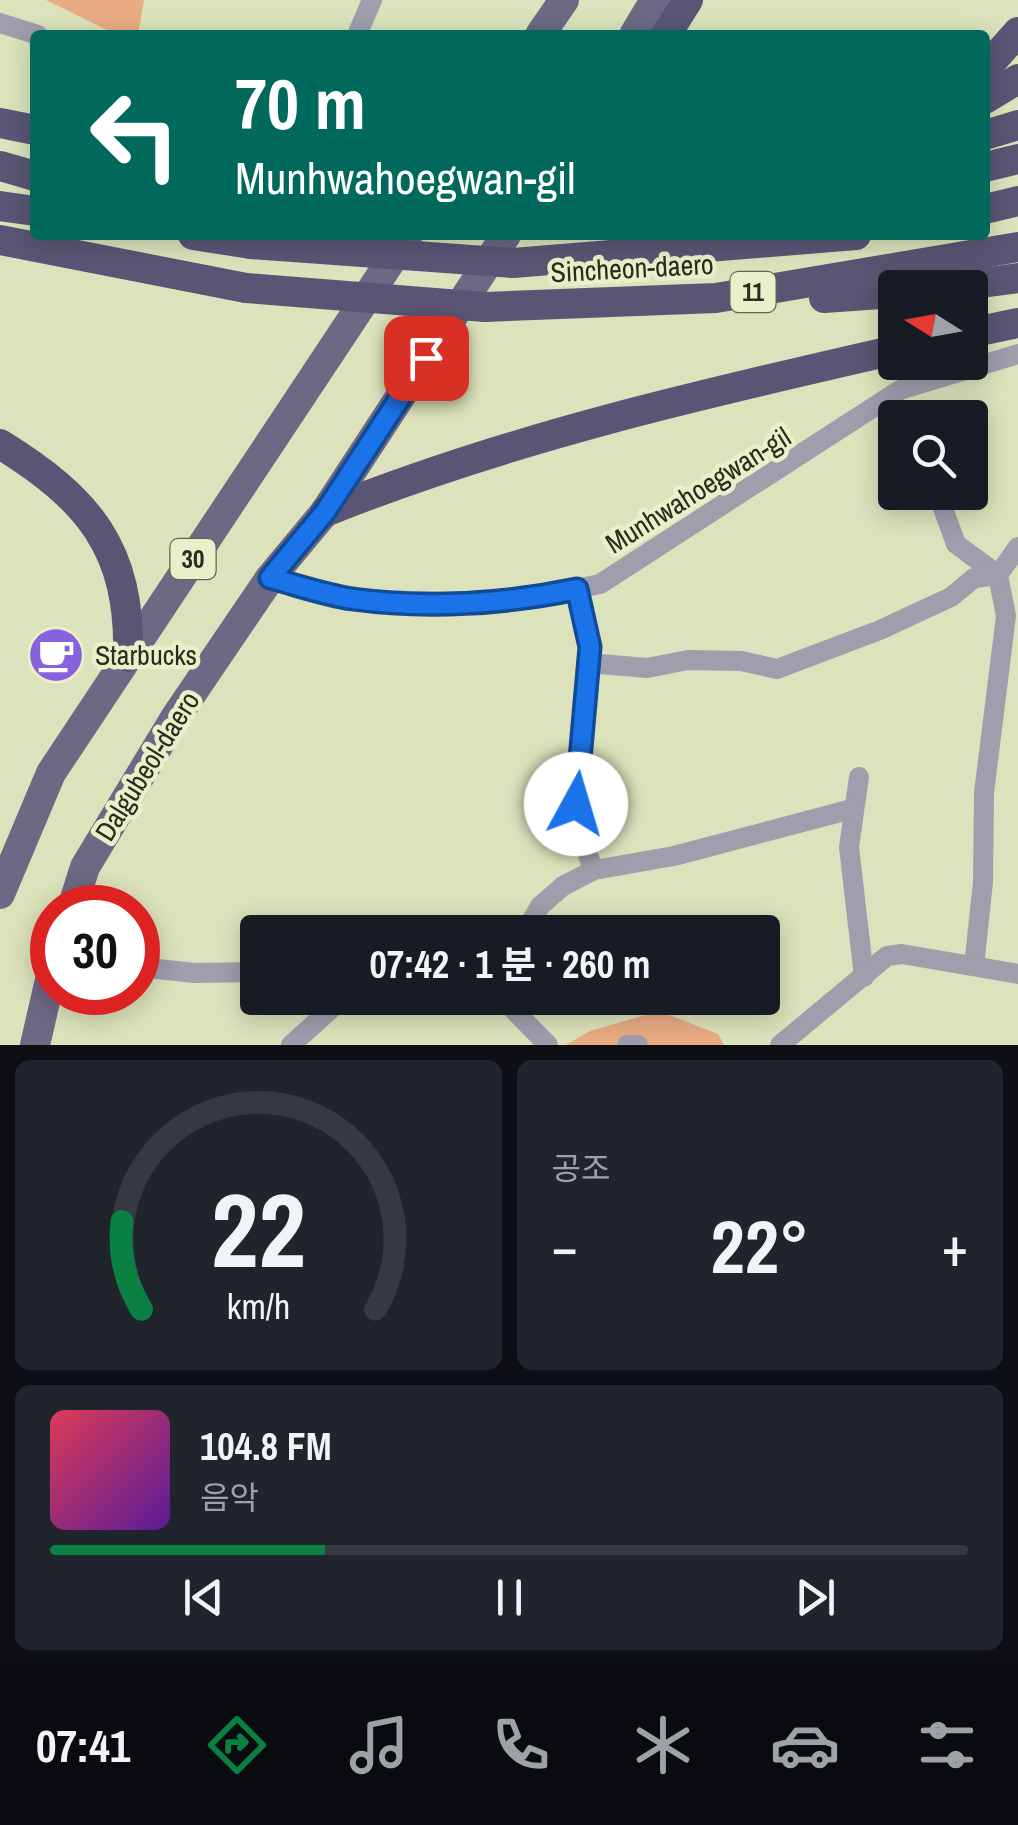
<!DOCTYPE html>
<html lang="ko">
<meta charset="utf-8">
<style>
:root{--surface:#171b24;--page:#20242c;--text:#f1f3f6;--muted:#9ea1a6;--line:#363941;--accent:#0b8043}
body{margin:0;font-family:"Archivo Narrow","Noto Sans KR",sans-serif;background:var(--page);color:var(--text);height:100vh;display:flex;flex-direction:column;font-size:38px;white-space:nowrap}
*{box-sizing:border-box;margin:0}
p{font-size:32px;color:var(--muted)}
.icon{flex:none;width:55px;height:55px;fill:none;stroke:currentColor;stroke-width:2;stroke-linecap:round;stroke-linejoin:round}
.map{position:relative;height:1045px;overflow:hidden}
.details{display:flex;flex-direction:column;gap:15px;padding:15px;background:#0d0f14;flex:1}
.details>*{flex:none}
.banner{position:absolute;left:30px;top:30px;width:960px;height:210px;border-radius:10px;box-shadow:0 5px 25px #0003;background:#00695c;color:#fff;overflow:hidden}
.needle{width:65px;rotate:281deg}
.tools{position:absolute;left:878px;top:270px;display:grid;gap:20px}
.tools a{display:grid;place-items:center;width:110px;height:110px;border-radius:10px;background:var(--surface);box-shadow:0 5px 25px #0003;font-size:50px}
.speed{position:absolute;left:30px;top:885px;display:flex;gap:20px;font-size:50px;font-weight:700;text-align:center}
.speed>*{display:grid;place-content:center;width:130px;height:130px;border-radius:50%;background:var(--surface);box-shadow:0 5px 25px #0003;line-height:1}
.speed .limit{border:15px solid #d22;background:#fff;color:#111}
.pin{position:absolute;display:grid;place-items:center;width:85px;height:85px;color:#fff;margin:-42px;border-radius:20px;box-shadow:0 5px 15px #0006}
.me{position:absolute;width:110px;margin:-55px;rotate:6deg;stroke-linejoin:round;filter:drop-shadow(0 0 8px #0008)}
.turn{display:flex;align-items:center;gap:35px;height:210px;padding:0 40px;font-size:45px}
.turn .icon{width:130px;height:130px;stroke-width:2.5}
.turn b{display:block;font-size:70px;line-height:85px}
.big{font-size:75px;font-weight:700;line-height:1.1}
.details .widget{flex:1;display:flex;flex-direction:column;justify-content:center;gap:15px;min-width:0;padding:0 35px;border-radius:15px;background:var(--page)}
.details .dial{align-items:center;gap:0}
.dial svg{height:260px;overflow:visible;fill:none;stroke:var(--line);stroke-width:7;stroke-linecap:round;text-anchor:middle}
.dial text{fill:var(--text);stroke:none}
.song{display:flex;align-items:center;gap:30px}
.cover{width:120px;height:120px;border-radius:15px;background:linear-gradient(135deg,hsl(350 70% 55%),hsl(270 70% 35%))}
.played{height:10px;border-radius:5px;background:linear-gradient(90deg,var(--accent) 30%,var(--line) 30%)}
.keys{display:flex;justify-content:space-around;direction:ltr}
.heat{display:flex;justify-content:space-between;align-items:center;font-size:55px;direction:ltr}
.details .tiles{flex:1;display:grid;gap:15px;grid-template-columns:1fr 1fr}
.widget:last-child{grid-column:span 2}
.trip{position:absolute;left:240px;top:915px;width:540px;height:100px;border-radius:10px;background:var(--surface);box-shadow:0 5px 25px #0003;font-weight:700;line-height:100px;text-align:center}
.tab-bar{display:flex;height:160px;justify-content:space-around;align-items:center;background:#090b0e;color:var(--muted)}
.tab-bar .icon{width:70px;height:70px}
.tab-bar .on{color:var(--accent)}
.tab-bar b{font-size:45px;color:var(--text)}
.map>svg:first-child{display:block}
.green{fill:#e9ac84}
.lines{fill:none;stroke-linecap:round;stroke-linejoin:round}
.street{stroke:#a09dad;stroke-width:20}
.primary{stroke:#6d6884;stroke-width:30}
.highway{stroke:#5b5575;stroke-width:30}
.highway-bridge{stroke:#5b5575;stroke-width:30}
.route-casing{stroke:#114b97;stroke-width:25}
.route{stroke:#1a73e8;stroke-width:18}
.labels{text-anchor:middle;stroke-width:9;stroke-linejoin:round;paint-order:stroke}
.shield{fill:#e9efc8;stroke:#636650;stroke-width:2.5}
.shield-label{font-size:25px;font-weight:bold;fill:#2a2c1d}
.street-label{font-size:28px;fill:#2a2c1d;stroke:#e9efc8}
.poi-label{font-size:28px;fill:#2a2c1d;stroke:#e9efc8;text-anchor:start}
</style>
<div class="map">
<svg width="1018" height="1045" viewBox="0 0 1018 1045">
<rect width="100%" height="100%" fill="#dce2bb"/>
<!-- green -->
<g class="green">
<polygon points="46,0 144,0 138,35 115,34"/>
<polygon points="659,1011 718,1034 724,1045 566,1045 590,1031"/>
</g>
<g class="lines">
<!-- street -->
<g class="street">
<polyline points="0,23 38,35"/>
<polyline points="357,35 372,0"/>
<polyline points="937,492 956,544 998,575 1006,616 984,793 983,882 974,966"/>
<polyline points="270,578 352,599 440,602 528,599 600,584 900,390 1018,354"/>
<path d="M577,589c4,19 13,41 13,60 2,77 -30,148 4,221"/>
<polyline points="589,663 647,668 688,660 741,661 777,669 880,630 951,597 974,578 998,575 1018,547"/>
<polyline points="859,777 849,847 864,977"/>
<polyline points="525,932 540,906 563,886 594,870 674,856 852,809"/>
<polyline points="138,967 195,973 258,972"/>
<polyline points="502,998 548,1045"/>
<polyline points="291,1045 343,998"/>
<polyline points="627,1045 638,1045"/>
<polyline points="780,1045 887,956 902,954 1018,974"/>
</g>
<!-- primary -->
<g class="primary">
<polyline points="540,35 564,0"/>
<polyline points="634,35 655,0"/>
<polyline points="0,894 51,773 408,235"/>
<polyline points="72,908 85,867 175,718 270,578 325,512 506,235"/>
<polyline points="35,1045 52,971"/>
</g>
<!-- highway -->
<g class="highway">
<polyline points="666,35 688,0"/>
<polyline points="985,69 1018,32"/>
<polyline points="985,99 1018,79"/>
<polyline points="0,123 35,130"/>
<polyline points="985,135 1018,125"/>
<polyline points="0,166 35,176"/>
<polyline points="985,167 1018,159"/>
<polyline points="0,206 35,211"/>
<polyline points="985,209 1018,201"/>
<polyline points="193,235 251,244"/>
<polyline points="0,240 246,288"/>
<polyline points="513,263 856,235"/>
<polyline points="943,288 1018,278"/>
<polyline points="824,298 895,293"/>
<polyline points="485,307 716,298 1018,247"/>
<polyline points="970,333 1018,323"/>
<path d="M0,444c89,55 131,105 128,213"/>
<path d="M325,512c184,-74 377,-118 570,-162"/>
</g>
<!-- highway-bridge -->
<g class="highway-bridge">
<polyline points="251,244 513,263"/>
<polyline points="246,288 485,307"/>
</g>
</g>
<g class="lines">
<!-- route casing -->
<g class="route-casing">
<path id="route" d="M426,358l-101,154 -55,66c27,7 55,17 83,21 73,10 153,5 224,-10l13,58 -14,157"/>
</g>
<!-- route -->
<use href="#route" class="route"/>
</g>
<!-- icons -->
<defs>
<g id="cafe-disc" transform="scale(2.875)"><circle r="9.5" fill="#8762dd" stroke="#e9efc8"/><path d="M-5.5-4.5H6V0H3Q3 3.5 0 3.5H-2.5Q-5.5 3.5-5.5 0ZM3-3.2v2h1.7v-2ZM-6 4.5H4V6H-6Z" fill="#fff"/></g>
</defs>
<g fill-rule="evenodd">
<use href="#cafe-disc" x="56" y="655"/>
</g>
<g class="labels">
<!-- shield labels -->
<g class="shield">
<rect x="730.5" y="272" width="45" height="40" rx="8"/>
<rect x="170.5" y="539" width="45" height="40" rx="8"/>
</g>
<g class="shield-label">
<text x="753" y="301">11</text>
<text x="193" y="568">30</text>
</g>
<!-- street labels -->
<g class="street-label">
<text transform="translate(632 268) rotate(-3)" y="10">Sincheon-daero</text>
<text transform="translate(698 490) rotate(-32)" y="10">Munhwahoegwan-gil</text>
<text transform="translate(147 766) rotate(-58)" y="10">Dalgubeol-daero</text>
</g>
<!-- poi labels -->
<g class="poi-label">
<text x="95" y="665">Starbucks</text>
</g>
</g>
</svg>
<div class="tools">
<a><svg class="needle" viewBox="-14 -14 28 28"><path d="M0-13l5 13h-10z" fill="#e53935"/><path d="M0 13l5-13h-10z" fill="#9ea1a6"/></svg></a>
<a><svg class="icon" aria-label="search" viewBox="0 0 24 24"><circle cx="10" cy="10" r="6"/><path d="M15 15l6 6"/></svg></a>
</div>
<div class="speed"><div class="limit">30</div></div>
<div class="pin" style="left:426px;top:358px;background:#d93025"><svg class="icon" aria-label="arrive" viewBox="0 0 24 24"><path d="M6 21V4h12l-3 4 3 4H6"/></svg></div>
<svg class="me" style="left:576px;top:804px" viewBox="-20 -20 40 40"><circle r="19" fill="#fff"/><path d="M0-13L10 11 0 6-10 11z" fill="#1a73e8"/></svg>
<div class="trip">07:42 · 1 분 · 260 m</div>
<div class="banner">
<div class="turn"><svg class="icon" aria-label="left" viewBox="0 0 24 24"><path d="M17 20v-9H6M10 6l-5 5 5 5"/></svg><div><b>70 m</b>Munhwahoegwan-gil</div></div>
</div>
</div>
<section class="details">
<div class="tiles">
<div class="widget dial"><svg viewBox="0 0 100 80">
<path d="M14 69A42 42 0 1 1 86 69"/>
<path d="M14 69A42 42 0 0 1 8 42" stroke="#0b8043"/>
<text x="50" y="56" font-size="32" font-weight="700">22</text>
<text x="50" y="72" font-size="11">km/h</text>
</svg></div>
<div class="widget"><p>공조</p>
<div class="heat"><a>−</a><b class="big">22°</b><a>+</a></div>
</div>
<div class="widget">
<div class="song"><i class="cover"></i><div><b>104.8 FM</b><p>음악</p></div></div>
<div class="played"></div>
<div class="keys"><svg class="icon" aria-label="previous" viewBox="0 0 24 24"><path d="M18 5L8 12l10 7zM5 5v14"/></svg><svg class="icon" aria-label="pause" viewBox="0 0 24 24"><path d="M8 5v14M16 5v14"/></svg><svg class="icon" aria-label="next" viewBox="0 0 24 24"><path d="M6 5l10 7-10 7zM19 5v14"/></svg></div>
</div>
</div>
</section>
<nav class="tab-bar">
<b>07:41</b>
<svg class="icon on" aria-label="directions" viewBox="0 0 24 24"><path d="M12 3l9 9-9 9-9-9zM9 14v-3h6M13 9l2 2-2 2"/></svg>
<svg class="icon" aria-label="music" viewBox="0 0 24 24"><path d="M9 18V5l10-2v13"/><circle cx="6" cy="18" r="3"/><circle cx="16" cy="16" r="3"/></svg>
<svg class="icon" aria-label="phone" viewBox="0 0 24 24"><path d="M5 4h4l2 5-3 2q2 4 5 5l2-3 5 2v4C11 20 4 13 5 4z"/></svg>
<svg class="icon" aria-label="climate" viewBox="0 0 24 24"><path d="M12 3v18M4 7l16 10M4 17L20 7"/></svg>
<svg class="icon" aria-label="car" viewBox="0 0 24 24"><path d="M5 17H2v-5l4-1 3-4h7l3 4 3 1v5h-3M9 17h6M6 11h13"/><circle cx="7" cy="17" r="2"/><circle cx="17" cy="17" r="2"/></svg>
<svg class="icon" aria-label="filters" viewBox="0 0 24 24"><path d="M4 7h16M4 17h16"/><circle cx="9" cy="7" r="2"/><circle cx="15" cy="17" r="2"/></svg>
</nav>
